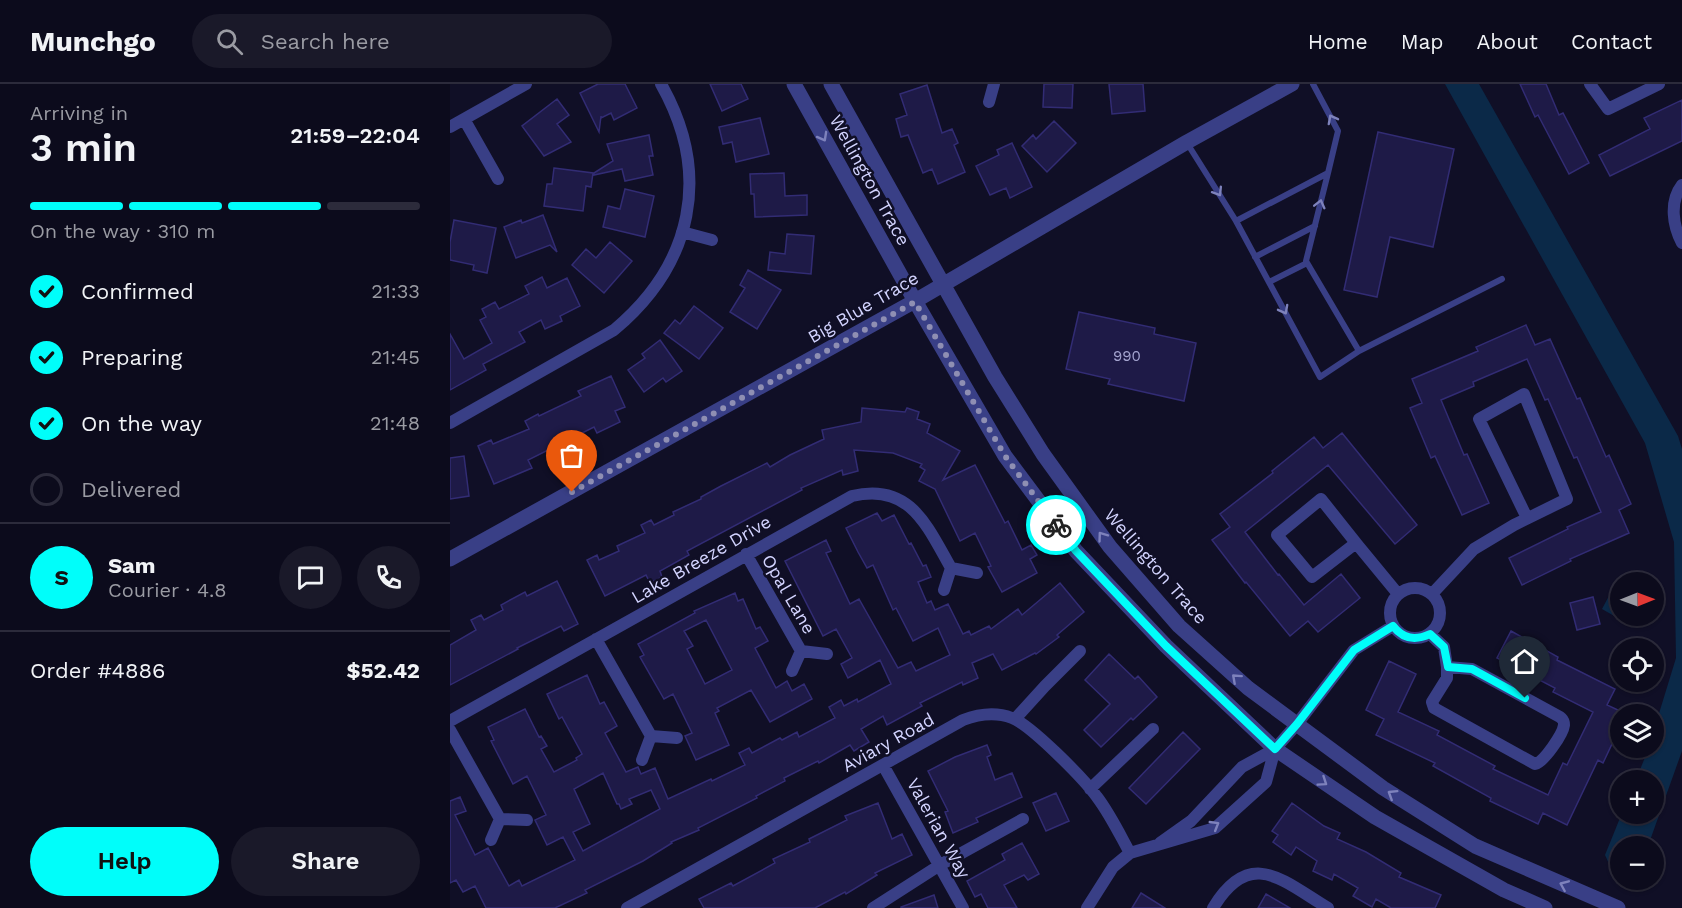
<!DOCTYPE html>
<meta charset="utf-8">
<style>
:root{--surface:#0c0b1c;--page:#1a1929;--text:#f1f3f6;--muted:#9a9ba3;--line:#2c2b3b;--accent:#00fefa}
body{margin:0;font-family:"Work Sans",sans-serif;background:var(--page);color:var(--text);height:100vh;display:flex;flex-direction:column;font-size:22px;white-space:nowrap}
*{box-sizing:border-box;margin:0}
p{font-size:20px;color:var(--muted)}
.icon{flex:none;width:33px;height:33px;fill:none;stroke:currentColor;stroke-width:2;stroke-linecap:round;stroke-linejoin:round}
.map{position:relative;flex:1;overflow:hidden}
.drawer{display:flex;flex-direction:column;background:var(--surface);width:450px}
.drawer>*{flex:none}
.needle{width:39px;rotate:89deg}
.controls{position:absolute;left:1160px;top:488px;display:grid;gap:12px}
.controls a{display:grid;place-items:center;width:54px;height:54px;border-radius:50%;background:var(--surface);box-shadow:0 2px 4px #0004,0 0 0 2px var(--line);font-size:30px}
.pin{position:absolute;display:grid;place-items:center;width:51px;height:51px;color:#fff;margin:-62px -26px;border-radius:50% 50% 50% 0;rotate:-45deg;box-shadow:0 0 6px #0007}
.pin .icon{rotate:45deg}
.courier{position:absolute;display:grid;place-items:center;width:60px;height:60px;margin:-30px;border:4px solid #00fefa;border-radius:50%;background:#fff;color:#222;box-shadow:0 2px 8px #0007}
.summary em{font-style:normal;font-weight:600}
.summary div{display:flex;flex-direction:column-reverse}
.summary{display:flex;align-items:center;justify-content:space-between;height:102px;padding:0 30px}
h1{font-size:39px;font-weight:600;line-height:45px}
.bar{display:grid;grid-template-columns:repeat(4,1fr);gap:9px 6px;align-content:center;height:72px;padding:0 30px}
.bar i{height:8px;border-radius:4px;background:var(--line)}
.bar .active{background:var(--accent)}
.bar p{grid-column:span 4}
.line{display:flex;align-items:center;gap:15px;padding:0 30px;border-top:2px solid var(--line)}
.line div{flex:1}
.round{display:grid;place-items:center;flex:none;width:63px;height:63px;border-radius:32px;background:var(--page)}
ol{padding:0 30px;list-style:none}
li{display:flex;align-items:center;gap:18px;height:66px}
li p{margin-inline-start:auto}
li .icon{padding:6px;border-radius:50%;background:var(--accent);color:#111;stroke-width:4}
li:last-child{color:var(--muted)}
li i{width:33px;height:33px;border:3px solid var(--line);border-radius:50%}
.action{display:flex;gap:12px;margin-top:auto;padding:12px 30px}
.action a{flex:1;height:69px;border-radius:36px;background:var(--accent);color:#111;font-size:24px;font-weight:600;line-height:69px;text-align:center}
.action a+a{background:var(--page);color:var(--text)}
header{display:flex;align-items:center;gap:36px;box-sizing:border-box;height:84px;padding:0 30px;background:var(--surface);border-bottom:2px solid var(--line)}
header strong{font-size:28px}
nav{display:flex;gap:33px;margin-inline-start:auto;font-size:21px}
.search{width:420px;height:54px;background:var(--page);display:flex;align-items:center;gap:15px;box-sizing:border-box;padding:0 21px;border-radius:33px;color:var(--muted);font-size:22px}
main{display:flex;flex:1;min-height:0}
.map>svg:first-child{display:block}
.water{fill:#0b2948}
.building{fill:#1e1a47;stroke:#322c74;stroke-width:1.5;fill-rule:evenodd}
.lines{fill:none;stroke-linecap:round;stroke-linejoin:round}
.service{stroke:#393f86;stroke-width:6}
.minor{stroke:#393f86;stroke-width:12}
.tertiary{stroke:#393f86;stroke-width:15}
.oneway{stroke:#7e82bc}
.done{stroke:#8f8fb3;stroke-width:6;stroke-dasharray:0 10.8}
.route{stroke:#00fefa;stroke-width:8}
.labels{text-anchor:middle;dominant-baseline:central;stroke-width:5;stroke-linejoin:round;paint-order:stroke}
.number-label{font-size:15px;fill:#a6a6d1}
.street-label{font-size:18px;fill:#d3d4ff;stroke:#100f26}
</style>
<header>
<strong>Munchgo</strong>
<div class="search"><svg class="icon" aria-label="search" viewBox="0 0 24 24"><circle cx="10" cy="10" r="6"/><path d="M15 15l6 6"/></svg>Search here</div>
<nav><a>Home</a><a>Map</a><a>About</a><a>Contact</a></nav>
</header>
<main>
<section class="drawer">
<div class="summary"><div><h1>3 min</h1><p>Arriving in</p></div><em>21:59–22:04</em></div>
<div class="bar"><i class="active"></i><i class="active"></i><i class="active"></i><i></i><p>On the way · 310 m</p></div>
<ol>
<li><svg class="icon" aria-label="check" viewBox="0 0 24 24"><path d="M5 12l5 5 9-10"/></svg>Confirmed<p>21:33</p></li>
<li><svg class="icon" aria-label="check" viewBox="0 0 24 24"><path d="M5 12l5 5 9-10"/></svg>Preparing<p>21:45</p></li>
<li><svg class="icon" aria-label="check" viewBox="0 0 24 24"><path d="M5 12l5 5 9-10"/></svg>On the way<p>21:48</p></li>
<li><i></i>Delivered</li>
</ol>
<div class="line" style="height:108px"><b class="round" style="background:var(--accent);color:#111">S</b><div><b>Sam</b><p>Courier · 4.8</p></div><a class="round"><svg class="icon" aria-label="chat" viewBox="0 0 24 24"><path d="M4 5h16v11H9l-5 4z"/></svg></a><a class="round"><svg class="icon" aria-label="phone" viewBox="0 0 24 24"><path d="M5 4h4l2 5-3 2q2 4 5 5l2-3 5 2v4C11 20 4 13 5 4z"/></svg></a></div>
<div class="line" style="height:78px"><div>Order #4886</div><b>$52.42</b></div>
<div class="action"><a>Help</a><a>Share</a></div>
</section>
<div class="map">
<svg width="1232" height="824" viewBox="0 0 1232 824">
<rect width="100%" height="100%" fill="#100f26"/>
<path class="water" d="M995,0H1029L1228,352L1232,365V667L1198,762H1170V789L1165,793L1155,771L1172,729H1203V696H1186L1199,663H1203V649L1226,574L1224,458L1195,359Z
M1160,510L1170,516V531H1186L1180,541L1152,525Z"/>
<path class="building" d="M148,0H175L187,24L164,36L161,29L151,34V32L149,48L130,9Z
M260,0H291L298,15L272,27Z
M594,0H623L622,24L593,23Z
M659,0H693L695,27L662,30Z
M1070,0H1096L1109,31L1113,29L1139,79L1119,90L1088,31L1085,33Z
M477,1L492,49L502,45L508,59L504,61L515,88L488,100L482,85L473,89L458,51L451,53L446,35L457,31L450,10Z
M107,15L119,31L107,40L121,58L94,72L72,42Z
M1232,16V57L1160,92L1149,71L1200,45L1194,34Z
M310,34L319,70L286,78L282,58L273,60L269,43Z
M604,37L626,59L597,88L572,62L583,51L586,55Z
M928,48L1004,65L983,163L940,153L927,213L894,206Z
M199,51L203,72H199L203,91L175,97L172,85L144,91V89L163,77L157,60Z
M562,59L582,103L560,114L556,104L540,111L526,82L549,71L547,66Z
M104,84L143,89L141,103L136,102L133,127L94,122L97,100H102Z
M334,89L335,112L357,111V131L305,133L304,110H301L300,90Z
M175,105L204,112L195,153L153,143L158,122L170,125Z
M93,131L107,168L100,161L66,174L54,143L71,136L72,139Z
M4,136L46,144L37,189L23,186L24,181L0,176V158Z
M337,150L364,152L361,190L318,186L320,168L335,170Z
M160,158L182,177L154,209L122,181L136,165L146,174Z
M298,186L331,206L307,245L280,228L295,204L290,201Z
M92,193L97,204L117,194L130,222L110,232L112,237L95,245L91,236L69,248L75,258L33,280L36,286L0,306V250L14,275L42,259L30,236L36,233L32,225L45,218L49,225L79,210L75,202Z
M244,222L273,244L249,275L214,249L225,236L230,240Z
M629,228L705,244L704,250L746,259L734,317L658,300L660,295L616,285Z
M1076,241L1085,261L1100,255L1127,315L1130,314L1156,373L1159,371L1181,420L1169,426L1179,449L1120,475L1121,477L1072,501L1059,474L1118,445L1117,443L1151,428L1127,373L1124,374L1098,315L1095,316L1077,275L1023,298L1024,302L991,316L1014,371L1017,370L1039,419L1012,431L985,372L981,374L960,324L972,319L962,295L1028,267L1026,263Z
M210,256L232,287L216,298L213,294L194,308L178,286L195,274L192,270Z
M161,292L175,323L165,327L170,338L147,349L144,343L78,376L82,384L44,400L28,362L41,356L43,360L79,345L75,337L88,330L89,332L131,312L128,307Z
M412,324L455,328L457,324L469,328L467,335L480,340L477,349L510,367L493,396L525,381L555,439L558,437L572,466L581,461L587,471L580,475L587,489L552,508L538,483L541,482L525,449L510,457L485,405L469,397L475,386L470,383L472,380L443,369L404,366L408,387L393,391L392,386L351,404L352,406L237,467L239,471L210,487L212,493L200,499L196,491L155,512L137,476L147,471L149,476L169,467L167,462L195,449L191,441L201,436L204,441L224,431L223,428L251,415V413L271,402L317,379L320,383L340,371L374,355L372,346L411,338Z
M892,349L967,441L945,460L878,381L795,448L828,491L829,490L854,521L891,490L910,514L868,548L858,537L840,552L796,498L795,499L762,456L780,443L770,430L823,389L822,387L864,353L873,364Z
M14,372L19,412L0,415V374Z
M427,429L432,437L444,431L459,460L461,459L473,482L476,481L481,493L468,498L477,519L481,517L485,526L498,520L513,550L519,547L521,551L539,542L541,545L568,525L572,531L610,499L634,528L607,551L609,553L586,570L585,569L552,586L543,570L522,579L528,594L513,601L512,598L470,619L472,622L437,641L433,632L411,645L419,658L404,667L400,661L369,679L368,677L334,694L335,697L306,712L307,714L248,744L249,746L221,758L222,759L193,777L135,806L137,809L105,824H36L25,802L13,808L6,796L0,799V717L10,713L16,727L5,731L25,771L38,764L59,802L69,796L72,802L125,776L113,753L97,761L85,736L96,731L77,692L63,700L41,657L44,656L38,643L75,625L89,653L91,652L97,662L91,665L104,688L127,676L126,674L132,670L112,633L109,635L97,610L137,591L150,620L154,618L167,642L155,649L176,688L188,683L191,690L205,684L218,715L261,695L262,697L295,681L289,669L299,664L302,669L330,654L332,656L347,648L349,653L385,634L379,623L391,616L394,622L407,615L408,618L441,600L430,576L398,594L391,580L402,574L386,545L373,552L335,477L376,456L381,467L376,469L400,520L409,515L448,584L461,578L466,587L500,571L488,544L463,557L446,524L443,526L423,481L417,484L408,468L396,444ZM153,689L167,720H169L171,725L182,720L179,715L201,706L210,725L133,767L123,748L140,740L124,705Z
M107,497L128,540L114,547L111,542L67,564L68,565L0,601V561L26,546L21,536L31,531L34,536L53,526L51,521L75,508L77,512Z
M285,509L288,517L293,515L306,545L310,543L318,557L305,564L326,604L337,597L342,607L354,600L362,615L320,638L301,606L267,624L269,627L265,629L279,661L246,676L235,652L242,649L223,610L214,615L190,573L194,571L188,560L245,529L244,527ZM256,536L282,586L255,600L237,565L243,562L234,547Z
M1143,513L1150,540L1127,546L1120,519Z
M1061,547L1108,573L1107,576L1165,605L1157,621L1170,627V643L1153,679L1148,676L1117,741L1093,729L1088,740L1040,717L1041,714L983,682L985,679L926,651L934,635L916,626L939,577L966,590L948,628L989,647L987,651L1045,682L1043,685L1098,711L1113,679L1117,681L1143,628L1103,608L1105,604L1047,574Z
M659,570L685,595L688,592L707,613L683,636L681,634L651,663L634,646L660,620L635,596Z
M733,648L750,665L696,720L679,704Z
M537,661L541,671L537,673L545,696L562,689L572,713L526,734L528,738L503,749L495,728L498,727L478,687L505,673Z
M606,709L619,737L596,747L583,719Z
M428,719L442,755L452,750L462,771L425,789L427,791L396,810L395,808L365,824H254L249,815L281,799L283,802L325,779L323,775L360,758L359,755L397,736L395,732Z
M842,719L874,742L890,749L887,755L916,768L951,789L949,793L991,811L985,824H941L926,815L922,823L903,812L908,804L884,790L882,796L863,787L867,777L846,763L841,771L823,758L828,751L822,747Z
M572,759L589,790L578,796L574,791L554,801L567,824H538L531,810L525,813L517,797L555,776L552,770Z
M691,809L715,824H682Z
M816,810L840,824H808Z
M484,811L488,824H451V823Z"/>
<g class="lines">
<path class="service" d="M737,59L786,137L878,89L888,47L863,0
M878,89L856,177L909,267
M786,137L870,293L909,267L1052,195
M805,173L865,142
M819,198L857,179"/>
<path class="minor" d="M1140,0L1158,25L1209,0
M539,18L544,0
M14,35L48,95
M0,43L76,0
M1232,101C1219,118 1223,142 1232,159
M232,148L262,156
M0,339L164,246C243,180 262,90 211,0
M906,459L871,415L827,451L862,493L906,459L948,510
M296,470L351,567
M940 529a25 25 0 1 1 50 0a25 25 0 1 1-50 0Z
M494,506L501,484L527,489
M982,510L1024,465L1064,441L1117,415L1074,310L1029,335L1077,434
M980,550L994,563L997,583V594L982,618L984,624L1085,680C1094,678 1113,650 1114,641C1114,636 1113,636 1110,633L1022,585L997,583
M146,555L201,652
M342,587L351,567L377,570
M565,635L595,602L630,567
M0,637L402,412C460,398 477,442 501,484
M0,646L50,735
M192,676L201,652L227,654
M433,681L513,824
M640,705L703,645
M41,756L50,735L77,736
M710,759L741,737L792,683L825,665L847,640L904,566L943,542
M177,824L513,636C529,630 546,628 562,634C581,641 634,695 647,713C660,730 670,751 680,769
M423,824L490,781L573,735
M637,824L663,783L680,769L765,744L816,698L825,665
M763,824C800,763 832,796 878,824"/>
<path class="tertiary" d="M344,0L465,217L555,372L626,467L716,562L825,665L925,733L1054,806L1095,824
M381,0L545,293L593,370L660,463L729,542L798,604L933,704L1025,762L1168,824
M0,475L465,217L737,58L842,0"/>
</g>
<defs><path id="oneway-chevron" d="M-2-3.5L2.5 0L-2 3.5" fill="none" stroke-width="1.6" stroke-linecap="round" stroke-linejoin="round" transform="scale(1.5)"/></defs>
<g class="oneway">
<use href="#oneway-chevron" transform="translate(882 35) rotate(-118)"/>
<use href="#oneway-chevron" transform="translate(373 53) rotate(61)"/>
<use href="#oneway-chevron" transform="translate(768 108) rotate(58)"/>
<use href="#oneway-chevron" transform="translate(870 120) rotate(-76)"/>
<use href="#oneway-chevron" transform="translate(834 226) rotate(62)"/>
<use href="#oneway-chevron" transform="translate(652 452) rotate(-126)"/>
<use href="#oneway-chevron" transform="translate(786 594) rotate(-138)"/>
<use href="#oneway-chevron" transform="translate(873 698) rotate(34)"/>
<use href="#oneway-chevron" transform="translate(942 710) rotate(-148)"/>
<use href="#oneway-chevron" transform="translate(765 741) rotate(-31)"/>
<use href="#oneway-chevron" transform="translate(1114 801) rotate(-157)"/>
</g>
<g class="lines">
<path class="done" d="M122,408L465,218L555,372L606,441"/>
<path class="route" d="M606,441L626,467L716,562L825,665L847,640L904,566L943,542C953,555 965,557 980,550L994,563L998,583L1022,585L1075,614"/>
</g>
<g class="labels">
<g class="number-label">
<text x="677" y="272">990</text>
</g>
<g class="street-label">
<text transform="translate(420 96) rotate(61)">Wellington Trace</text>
<text transform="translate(413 223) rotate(-30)">Big Blue Trace</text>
<text transform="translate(251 475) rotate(-30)">Lake Breeze Drive</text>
<text transform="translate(706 482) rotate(49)">Wellington Trace</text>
<text transform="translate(339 510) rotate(60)">Opal Lane</text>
<text transform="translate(438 658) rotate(-29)">Aviary Road</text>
<text transform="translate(489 744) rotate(61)">Valerian Way</text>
</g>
</g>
</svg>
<div class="controls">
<a><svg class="needle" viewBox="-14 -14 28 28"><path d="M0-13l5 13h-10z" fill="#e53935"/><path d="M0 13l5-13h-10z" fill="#9a9ba3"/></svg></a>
<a><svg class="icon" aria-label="locate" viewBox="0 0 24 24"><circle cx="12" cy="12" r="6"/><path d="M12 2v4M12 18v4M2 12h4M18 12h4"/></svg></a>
<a><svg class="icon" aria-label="layers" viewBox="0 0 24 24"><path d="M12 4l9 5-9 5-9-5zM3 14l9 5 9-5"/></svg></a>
<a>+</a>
<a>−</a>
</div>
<div class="pin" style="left:122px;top:408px;background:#ea580c"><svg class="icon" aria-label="bag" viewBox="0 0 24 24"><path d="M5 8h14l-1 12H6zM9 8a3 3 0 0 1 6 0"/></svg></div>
<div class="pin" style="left:1075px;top:614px;background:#1f2937"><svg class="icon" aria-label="home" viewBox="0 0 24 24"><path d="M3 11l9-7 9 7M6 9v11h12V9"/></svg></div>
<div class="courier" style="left:606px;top:441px"><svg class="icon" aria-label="bike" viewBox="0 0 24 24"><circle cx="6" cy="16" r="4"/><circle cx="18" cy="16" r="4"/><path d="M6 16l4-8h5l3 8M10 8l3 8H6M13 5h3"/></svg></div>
</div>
</main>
